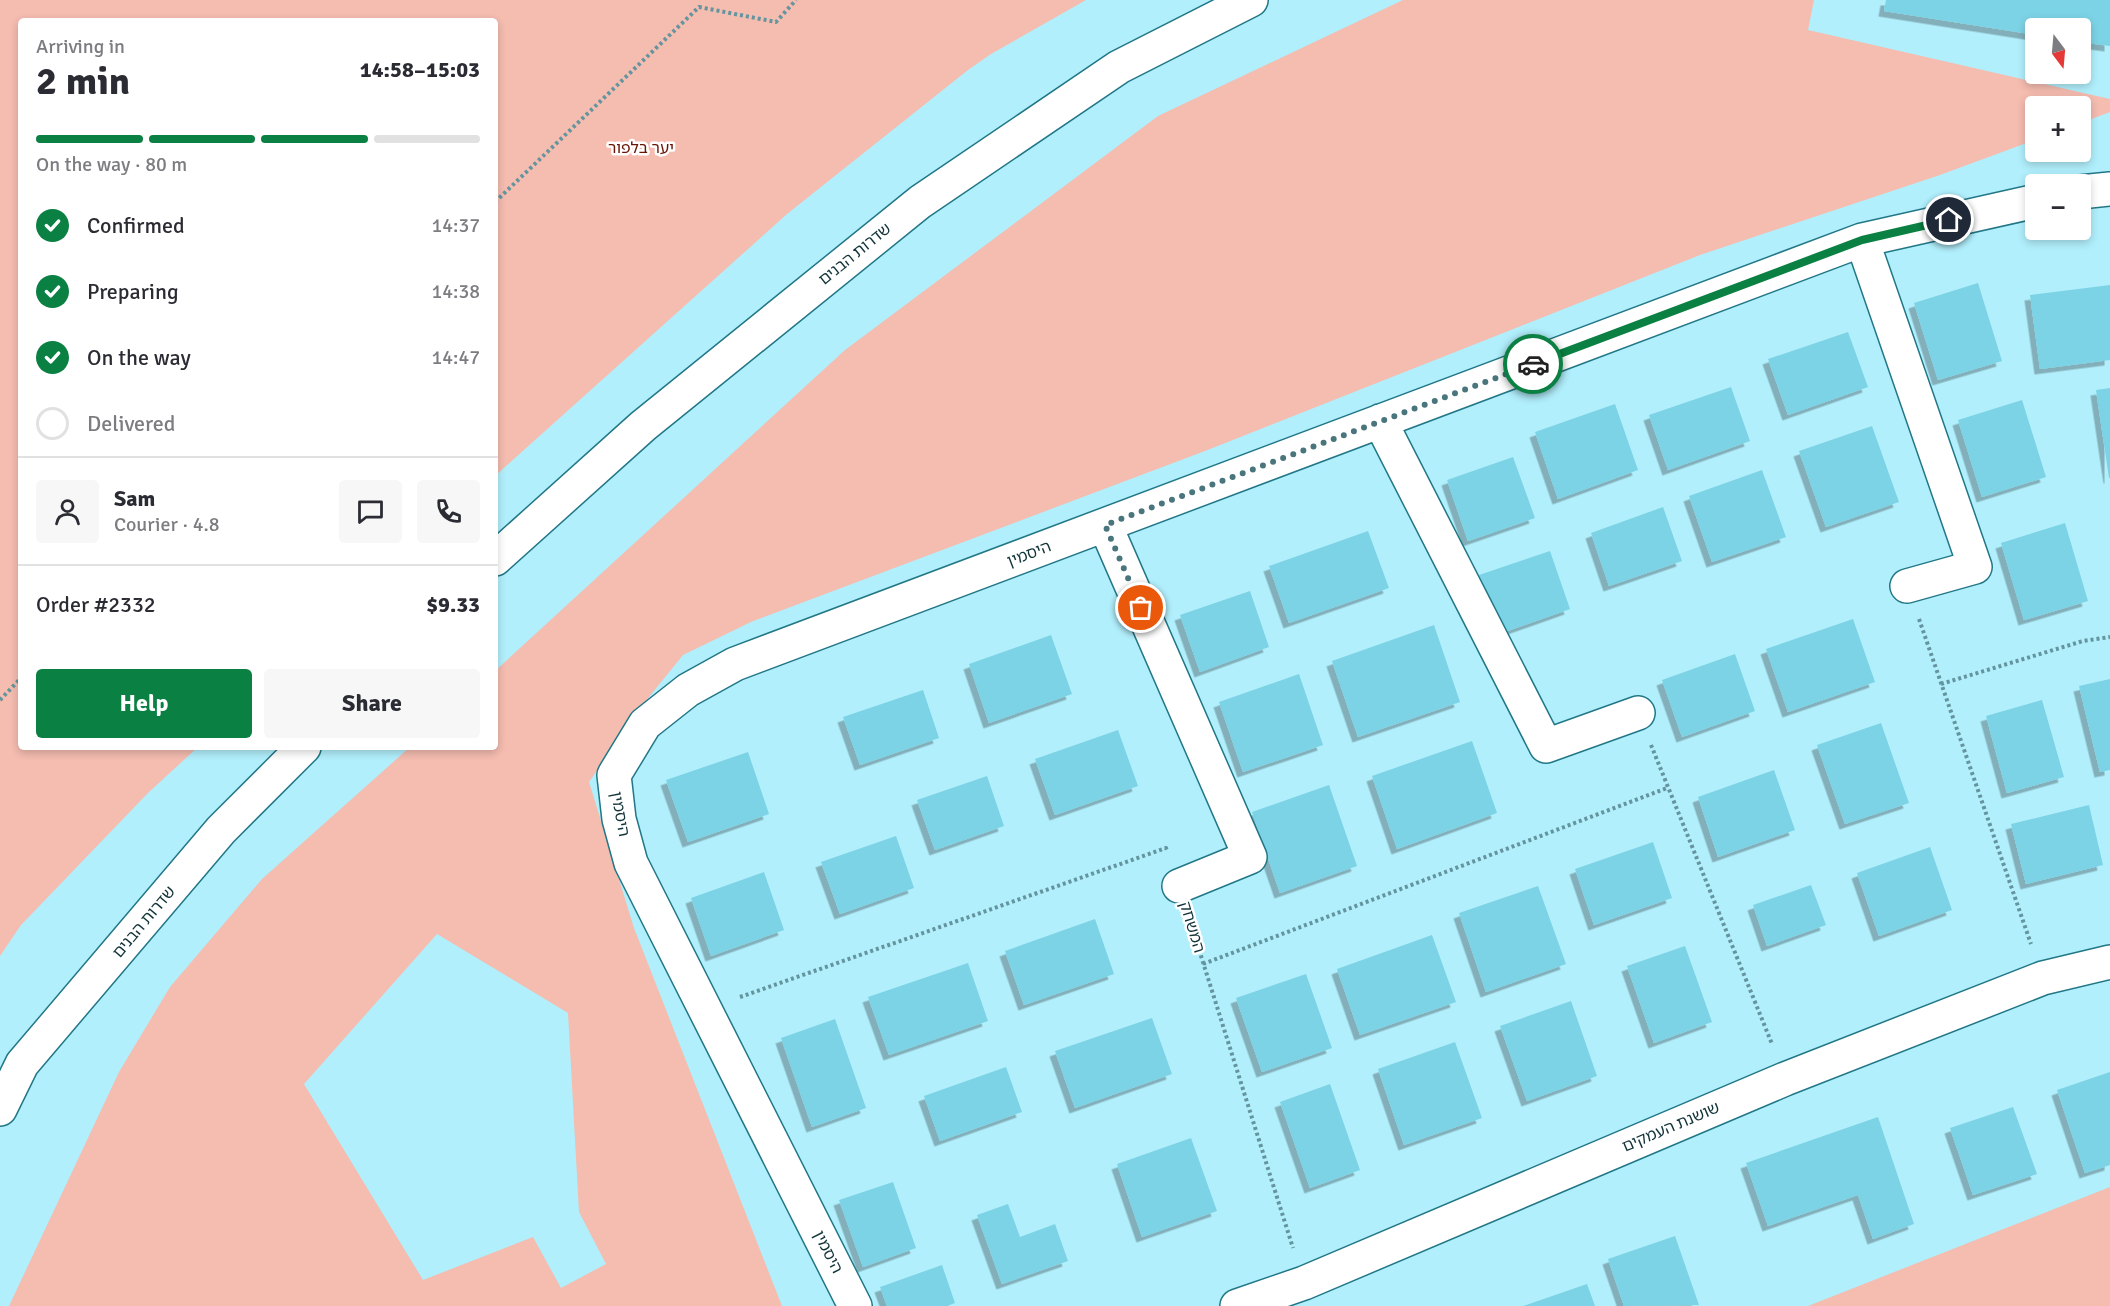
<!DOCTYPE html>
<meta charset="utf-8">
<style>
:root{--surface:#fff;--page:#f7f7f7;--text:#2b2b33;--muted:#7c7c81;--line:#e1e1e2;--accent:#0b8043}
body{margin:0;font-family:Signika,"Noto Sans Hebrew",sans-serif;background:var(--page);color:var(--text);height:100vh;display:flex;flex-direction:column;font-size:22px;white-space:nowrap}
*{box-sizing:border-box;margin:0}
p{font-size:20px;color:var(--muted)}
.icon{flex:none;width:33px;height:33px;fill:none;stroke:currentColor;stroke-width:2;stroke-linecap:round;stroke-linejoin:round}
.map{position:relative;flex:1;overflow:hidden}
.details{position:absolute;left:18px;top:18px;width:480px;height:732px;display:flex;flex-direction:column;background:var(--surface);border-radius:6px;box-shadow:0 3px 9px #0003}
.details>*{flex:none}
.needle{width:39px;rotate:164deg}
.controls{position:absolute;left:2025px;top:18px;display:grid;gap:12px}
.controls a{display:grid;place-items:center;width:66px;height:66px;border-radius:6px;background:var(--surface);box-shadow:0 3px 9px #0003;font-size:30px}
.pin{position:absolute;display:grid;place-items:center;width:51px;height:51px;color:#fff;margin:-26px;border:3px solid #fff;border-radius:50%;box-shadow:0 2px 6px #0007}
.courier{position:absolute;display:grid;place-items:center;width:60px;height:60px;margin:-30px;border:4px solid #0b8043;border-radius:50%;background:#fff;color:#222;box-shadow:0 2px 8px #0007}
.headline em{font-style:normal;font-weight:700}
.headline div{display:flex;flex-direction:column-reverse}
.headline{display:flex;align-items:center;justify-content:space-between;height:102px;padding:0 18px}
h1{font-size:39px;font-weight:700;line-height:45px}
.bar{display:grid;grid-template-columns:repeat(4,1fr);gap:9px 6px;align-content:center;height:72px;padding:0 18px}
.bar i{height:8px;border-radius:4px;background:var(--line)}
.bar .on{background:var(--accent)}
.bar p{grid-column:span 4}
.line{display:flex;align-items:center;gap:15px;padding:0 18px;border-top:2px solid var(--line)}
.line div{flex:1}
.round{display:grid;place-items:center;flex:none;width:63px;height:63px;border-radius:6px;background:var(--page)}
ol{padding:0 18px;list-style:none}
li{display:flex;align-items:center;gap:18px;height:66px}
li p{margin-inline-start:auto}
li .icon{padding:6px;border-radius:50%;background:var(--accent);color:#fff;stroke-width:4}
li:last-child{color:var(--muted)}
li i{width:33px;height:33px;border:3px solid var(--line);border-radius:50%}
.cta{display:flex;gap:12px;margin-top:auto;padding:12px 18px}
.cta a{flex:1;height:69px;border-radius:6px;background:var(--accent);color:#fff;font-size:24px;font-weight:700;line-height:69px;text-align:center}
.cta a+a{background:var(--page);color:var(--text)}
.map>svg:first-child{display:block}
.green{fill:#f5bcb0;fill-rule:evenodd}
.building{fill:#7cd3e5;filter:url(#shadow)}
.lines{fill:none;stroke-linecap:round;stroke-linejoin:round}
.minor-casing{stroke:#227787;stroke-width:36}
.secondary-casing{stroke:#227787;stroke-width:36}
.path{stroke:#64949e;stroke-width:4;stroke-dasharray:3 3;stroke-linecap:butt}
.minor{stroke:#fff;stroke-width:33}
.secondary{stroke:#fff;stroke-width:33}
.done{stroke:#49757d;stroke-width:6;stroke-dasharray:0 10.8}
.route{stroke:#0b8043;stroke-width:8}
.labels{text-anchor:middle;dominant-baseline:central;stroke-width:5;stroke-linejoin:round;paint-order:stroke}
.park-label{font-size:16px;fill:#681606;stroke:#fff}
.street-label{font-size:16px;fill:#113339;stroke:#fff}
</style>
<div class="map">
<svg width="2110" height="1306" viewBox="0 0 2110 1306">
<defs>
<filter id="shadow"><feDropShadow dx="-5.5" dy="5.5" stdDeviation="0" flood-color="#0004"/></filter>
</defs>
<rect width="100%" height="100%" fill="#b1effc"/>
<path class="green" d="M0,0H1086L991,54L968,70L787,214L495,476V21H21V747H198L148,793L21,925L0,956Z
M1403,0H1814L1808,30L2110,99V112L2081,123L2080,106H2036L2035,140L1940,175L1700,255L1205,451L751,622L683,655L649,697L589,782L634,928L782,1306H9L119,1072L170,987L262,879L410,747H495V671L845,350L1158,116ZM437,934L568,1013L579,1212L606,1264L561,1288L533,1237L423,1280L304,1084Z
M2110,1187V1306H1808Z"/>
<path class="building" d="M1886,0H2110V46L2080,42V28H2036V35L1884,11Z
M1978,283L2002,361L1938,380L1914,303Z
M2110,285V360L2040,369L2030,295Z
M1848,332L1868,387L1788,415L1768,359Z
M1731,387L1750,441L1668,470L1649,415Z
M2110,388V478H2109L2096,390Z
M2022,400L2046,477L1982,497L1958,420Z
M1615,404L1638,470L1558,499L1535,432Z
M1872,426L1899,502L1826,527L1799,451Z
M1513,457L1535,518L1468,541L1447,480Z
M1762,470L1786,537L1712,562L1689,496Z
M1663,507L1682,561L1609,586L1591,533Z
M2065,523L2088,601L2024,620L2001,543Z
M1368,531L1389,588L1289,623L1269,566Z
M1550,551L1570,609L1499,634L1479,575Z
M1250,591L1269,647L1200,672L1180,615Z
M1853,619L1875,682L1788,712L1766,649Z
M1434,625L1460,702L1358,737L1332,661Z
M1051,635L1072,694L989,723L969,664Z
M1735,654L1755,711L1682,737L1662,680Z
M1299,674L1323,745L1243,772L1219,702Z
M2110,679V770L2100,772L2079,686Z
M923,690L939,738L860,765L843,717Z
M2042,700L2064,777L2007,793L1986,716Z
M1881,723L1909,803L1845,824L1817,745Z
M1118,730L1138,786L1055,815L1035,759Z
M1472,741L1497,813L1397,849L1372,776Z
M748,752L769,814L688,842L666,780Z
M1774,770L1795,830L1718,857L1698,797Z
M987,776L1004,826L935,850L917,800Z
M1329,785L1357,866L1280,893L1252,812Z
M2089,805L2103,865L2026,884L2011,824Z
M896,836L914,888L840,914L821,862Z
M1653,842L1672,898L1594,925L1575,869Z
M1930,847L1952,910L1879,936L1857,873Z
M764,872L784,930L711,956L691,898Z
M1811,885L1826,925L1767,946L1753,905Z
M1538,886L1566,964L1486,992L1459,913Z
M1095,919L1114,974L1024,1005L1005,951Z
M1432,935L1456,1002L1360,1035L1337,969Z
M1685,946L1712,1022L1654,1043L1627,966Z
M968,963L988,1021L889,1055L868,997Z
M1306,974L1332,1048L1262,1072L1236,998Z
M1571,1001L1597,1076L1527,1101L1500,1026Z
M1152,1018L1172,1074L1075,1108L1055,1051Z
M835,1019L866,1108L812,1127L781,1038Z
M1455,1042L1482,1118L1404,1145L1378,1069Z
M1006,1067L1022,1112L940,1141L924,1096Z
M2110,1072V1165L2085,1173L2057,1090Z
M1330,1084L1360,1170L1310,1188L1280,1102Z
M2013,1107L2037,1174L1973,1195L1950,1128Z
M1878,1117L1914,1224L1873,1239L1858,1195L1768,1226L1746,1163Z
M1191,1138L1217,1211L1142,1237L1117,1164Z
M893,1182L916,1248L863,1267L839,1200Z
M1008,1204L1020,1237L1055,1224L1068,1261L1002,1284L977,1215Z
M1675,1236L1699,1305L1624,1306L1608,1259Z
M942,1265L955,1303L947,1306H887L880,1287Z
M1587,1284L1595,1306H1523Z"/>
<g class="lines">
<defs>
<path id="minor" d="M2080,192L2110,189
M1862,240L1975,567L1907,586
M1380,421L1546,746L1638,713
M1105,525L1250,857L1179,886
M855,1306L631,863L619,819L614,775L645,724L688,690L735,664L1862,240L2036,201
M1237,1306L1304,1283L1785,1079L2043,978L2110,962"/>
<path id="secondary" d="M495,559L643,426L920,202L1119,67L1251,0
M0,1109L22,1064L221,830L304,747"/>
</defs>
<use href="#minor" class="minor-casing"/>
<use href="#secondary" class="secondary-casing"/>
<path class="path" d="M495,202L699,7L776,22L796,0
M1919,619L2031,944
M1941,684L2083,641L2110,637
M0,700L21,678
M1651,745L1772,1044
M1190,921L1293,1248
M1203,964L1667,788
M740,997L1166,848L1167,851"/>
<use href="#minor" class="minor"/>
<use href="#secondary" class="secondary"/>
</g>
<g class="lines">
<path class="done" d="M1141,608L1105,525L1533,364"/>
<path class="route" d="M1533,364L1862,240L1949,220"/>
</g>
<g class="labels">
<g class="park-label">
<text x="641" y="148">יער בלפור</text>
</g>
<g class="street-label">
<text transform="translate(855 254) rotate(-39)">שדרות הבנים</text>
<text transform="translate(1029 554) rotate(-21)">היסמין</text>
<text transform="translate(620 814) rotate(79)">היסמין</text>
<text transform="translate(144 922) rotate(-50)">שדרות הבנים</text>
<text transform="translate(1192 927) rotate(73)">המשחק</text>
<text transform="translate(1671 1127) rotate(-23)">שושנת העמקים</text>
<text transform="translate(828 1252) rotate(63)">היסמין</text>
</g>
</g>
</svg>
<div class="controls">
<a><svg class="needle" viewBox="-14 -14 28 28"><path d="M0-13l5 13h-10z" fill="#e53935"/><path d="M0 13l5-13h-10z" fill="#7c7c81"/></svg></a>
<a>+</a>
<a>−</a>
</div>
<div class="pin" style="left:1141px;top:608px;background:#ea580c"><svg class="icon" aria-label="bag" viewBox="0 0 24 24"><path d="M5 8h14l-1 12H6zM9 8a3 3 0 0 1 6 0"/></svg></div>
<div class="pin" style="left:1949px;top:220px;background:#1f2937"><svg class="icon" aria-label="home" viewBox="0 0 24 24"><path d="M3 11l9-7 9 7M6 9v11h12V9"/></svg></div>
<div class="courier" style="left:1533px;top:364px"><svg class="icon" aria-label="car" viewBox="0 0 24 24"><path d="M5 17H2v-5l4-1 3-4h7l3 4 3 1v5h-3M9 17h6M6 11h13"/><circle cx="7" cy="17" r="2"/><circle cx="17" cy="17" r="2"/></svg></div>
<section class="details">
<div class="headline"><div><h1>2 min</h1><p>Arriving in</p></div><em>14:58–15:03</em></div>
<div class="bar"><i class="on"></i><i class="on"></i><i class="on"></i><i></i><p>On the way · 80 m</p></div>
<ol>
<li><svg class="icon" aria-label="check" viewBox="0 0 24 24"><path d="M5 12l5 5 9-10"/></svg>Confirmed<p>14:37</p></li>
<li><svg class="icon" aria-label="check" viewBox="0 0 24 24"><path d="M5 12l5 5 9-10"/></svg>Preparing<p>14:38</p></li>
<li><svg class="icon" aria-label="check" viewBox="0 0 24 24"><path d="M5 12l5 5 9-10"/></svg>On the way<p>14:47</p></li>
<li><i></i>Delivered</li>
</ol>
<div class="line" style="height:108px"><a class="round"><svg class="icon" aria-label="person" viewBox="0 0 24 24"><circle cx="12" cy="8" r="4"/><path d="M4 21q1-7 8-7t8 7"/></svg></a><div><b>Sam</b><p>Courier · 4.8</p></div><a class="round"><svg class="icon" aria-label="chat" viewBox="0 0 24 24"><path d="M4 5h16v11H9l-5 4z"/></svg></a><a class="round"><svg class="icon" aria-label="phone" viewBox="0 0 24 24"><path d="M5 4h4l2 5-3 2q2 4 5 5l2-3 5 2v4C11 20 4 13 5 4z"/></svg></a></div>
<div class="line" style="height:78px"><div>Order #2332</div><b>$9.33</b></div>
<div class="cta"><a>Help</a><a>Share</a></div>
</section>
</div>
